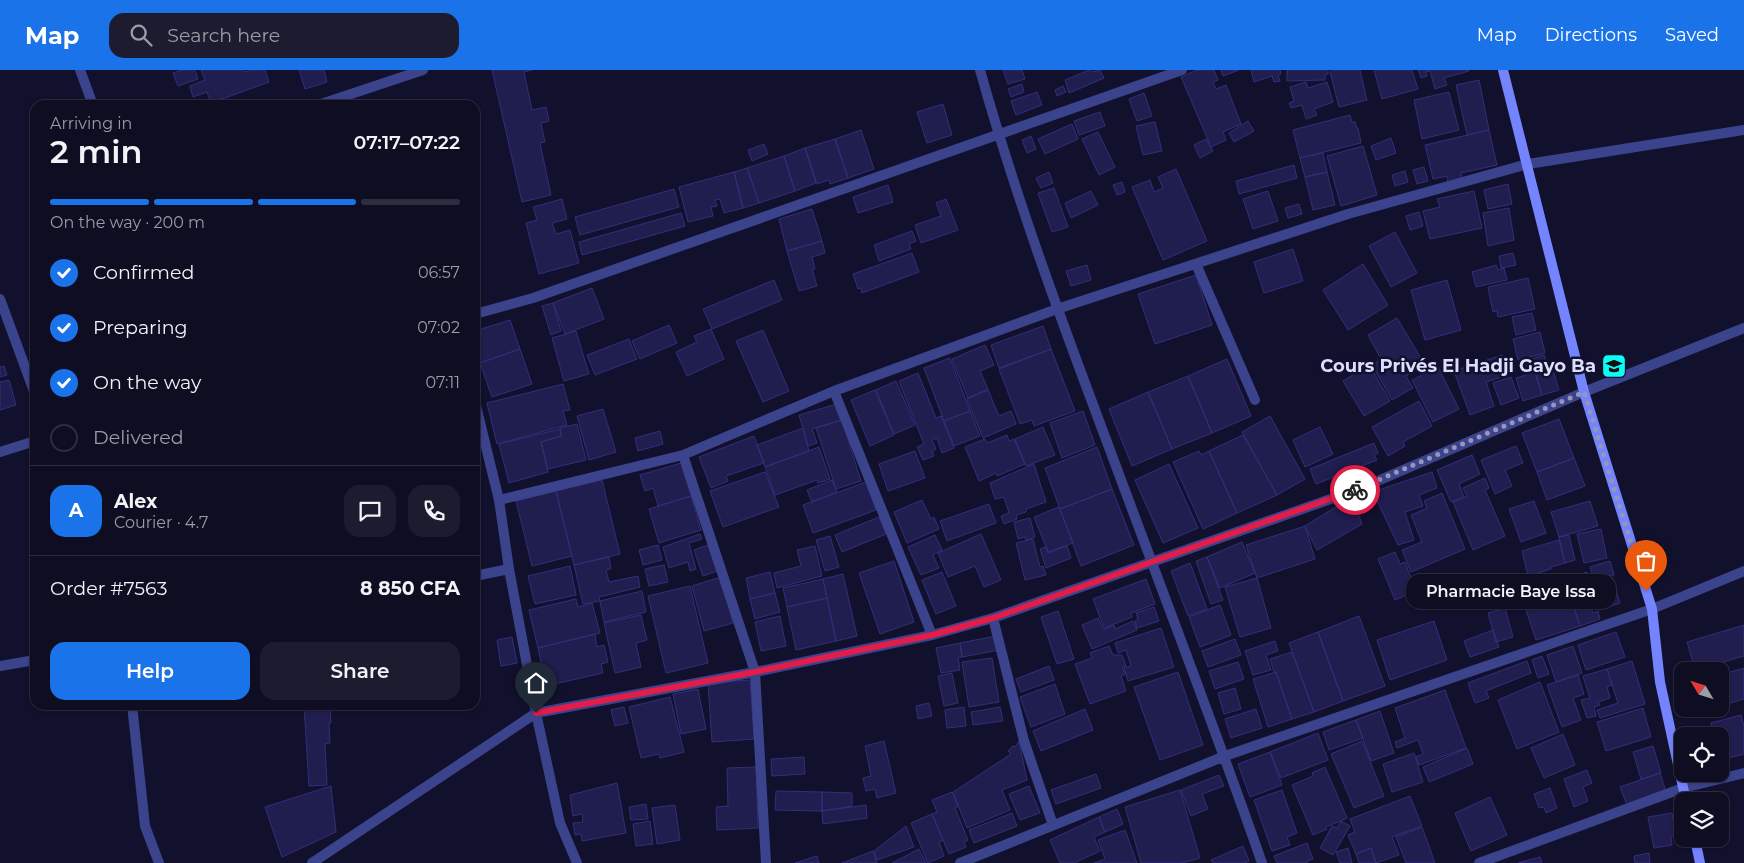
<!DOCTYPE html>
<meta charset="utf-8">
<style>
:root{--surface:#0e0d22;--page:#1c1b2f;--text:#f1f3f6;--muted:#9b9ca5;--line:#2e2d40;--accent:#1a73e8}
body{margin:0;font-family:Montserrat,sans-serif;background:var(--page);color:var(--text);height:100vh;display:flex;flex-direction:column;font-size:19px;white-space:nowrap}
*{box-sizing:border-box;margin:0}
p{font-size:16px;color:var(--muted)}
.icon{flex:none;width:28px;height:28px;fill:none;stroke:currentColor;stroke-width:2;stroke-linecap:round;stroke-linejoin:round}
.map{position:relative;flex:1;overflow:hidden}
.side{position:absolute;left:30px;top:30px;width:450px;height:610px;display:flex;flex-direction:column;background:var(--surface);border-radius:15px;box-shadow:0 1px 4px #0004,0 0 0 1px var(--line)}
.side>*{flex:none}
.needle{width:32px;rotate:308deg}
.buttons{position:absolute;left:1674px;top:592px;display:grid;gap:10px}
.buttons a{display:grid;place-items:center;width:55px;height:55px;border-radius:10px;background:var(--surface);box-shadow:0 1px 4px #0004,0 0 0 1px var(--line);font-size:25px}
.pin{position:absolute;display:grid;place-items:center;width:42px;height:42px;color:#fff;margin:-51px -21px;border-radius:50% 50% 50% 0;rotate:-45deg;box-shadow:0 0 5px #0007}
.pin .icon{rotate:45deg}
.courier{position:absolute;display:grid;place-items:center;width:50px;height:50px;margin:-25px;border:4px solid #e11d48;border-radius:50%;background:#fff;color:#222;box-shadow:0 1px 6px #0007}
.bubble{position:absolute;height:35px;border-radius:15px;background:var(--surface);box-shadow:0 1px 4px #0004,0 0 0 1px var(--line);font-size:16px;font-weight:600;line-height:35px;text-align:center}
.summary em{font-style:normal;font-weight:600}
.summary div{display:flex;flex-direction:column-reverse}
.summary{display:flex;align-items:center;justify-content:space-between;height:85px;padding:0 20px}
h1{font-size:32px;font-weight:600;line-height:38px}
.bar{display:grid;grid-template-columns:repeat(4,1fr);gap:8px 5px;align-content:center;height:60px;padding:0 20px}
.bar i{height:6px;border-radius:4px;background:var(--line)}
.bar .selected{background:var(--accent)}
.bar p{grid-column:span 4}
.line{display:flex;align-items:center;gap:12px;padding:0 20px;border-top:1px solid var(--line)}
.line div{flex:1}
.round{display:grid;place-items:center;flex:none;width:52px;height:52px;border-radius:15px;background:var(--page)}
ol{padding:0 20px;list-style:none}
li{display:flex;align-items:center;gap:15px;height:55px}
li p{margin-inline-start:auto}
li .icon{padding:5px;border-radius:50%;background:var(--accent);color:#fff;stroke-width:4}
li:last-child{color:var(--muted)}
li i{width:28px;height:28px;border:2px solid var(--line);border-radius:50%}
.cta{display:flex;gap:10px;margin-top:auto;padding:10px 20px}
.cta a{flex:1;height:58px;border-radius:15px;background:var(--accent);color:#fff;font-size:20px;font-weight:600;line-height:58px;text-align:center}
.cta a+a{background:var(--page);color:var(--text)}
header{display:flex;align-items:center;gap:30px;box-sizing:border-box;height:70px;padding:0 25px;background:var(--accent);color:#fff}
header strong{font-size:24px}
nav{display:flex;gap:28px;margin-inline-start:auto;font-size:18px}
.search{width:350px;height:45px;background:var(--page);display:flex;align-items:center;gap:12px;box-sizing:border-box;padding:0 18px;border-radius:15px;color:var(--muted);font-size:19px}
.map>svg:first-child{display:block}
.building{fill:#201d4f;stroke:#332e7b}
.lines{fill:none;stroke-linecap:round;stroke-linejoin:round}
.street{stroke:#3b438d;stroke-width:10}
.secondary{stroke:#7484ff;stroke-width:10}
.done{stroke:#9696b6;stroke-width:5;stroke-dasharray:0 9}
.route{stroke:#e11d48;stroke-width:6}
.labels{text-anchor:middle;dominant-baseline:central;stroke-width:5;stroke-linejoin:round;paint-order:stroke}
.poi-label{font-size:18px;font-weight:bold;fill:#dddeff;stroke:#12112d;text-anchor:end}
</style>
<header>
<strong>Map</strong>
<div class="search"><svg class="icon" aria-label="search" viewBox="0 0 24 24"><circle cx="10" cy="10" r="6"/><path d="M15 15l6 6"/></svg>Search here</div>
<nav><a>Map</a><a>Directions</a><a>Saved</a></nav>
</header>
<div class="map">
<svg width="1744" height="793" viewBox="0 0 1744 793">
<rect width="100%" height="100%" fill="#12112d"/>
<path class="building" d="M182,0H195L198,9L178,16L173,3Z
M201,0H244L245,2L251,0H265L269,12L211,33L207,22L193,27L190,16L205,10Z
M299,0H324L327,12L305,19Z
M492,0H532L524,2L532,40L546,37L549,51L541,53L545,72L540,73L551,125L522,132Z
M1003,0H1022L1025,9L1008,14Z
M1089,0L1092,2L1100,0L1104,8L1069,23L1065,10Z
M1197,0H1214L1218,10L1213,12L1216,19L1226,15L1241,54L1223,62L1226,70L1211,77L1181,7Z
M1221,0H1239L1223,6Z
M1251,0H1280L1281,4L1278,5L1280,11L1274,12L1272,6L1254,12Z
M1287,0H1328V4L1325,5V10L1287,11Z
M1334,0H1360L1367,30L1339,37L1330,2Z
M1374,0H1412L1418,19L1382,29Z
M1418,0H1468L1469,1L1444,8L1447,15L1435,19L1430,1L1426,2L1427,6L1421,8Z
M1479,10L1489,60L1467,65L1456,15Z
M1306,12L1308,18L1327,12L1333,32L1314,39L1317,45L1306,49L1302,35L1291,38L1289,33L1294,31L1290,17Z
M1022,14L1024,22L1011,27L1008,19Z
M1063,16L1066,22L1057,26L1055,20Z
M1037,22L1042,35L1016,45L1011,31Z
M1449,22L1459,60L1422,69L1414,30Z
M1144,23L1152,46L1137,51L1129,29Z
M943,34L952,65L927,73L917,42Z
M1100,42L1105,56L1079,65L1074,51Z
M1350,45L1352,52H1355L1357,58H1358L1361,73L1300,88L1293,60Z
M1248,51L1254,61L1234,72L1229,63Z
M1155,52L1162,81L1143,85L1136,56Z
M1072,54L1078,69L1045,84L1038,69Z
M861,60L874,99L848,108L835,69Z
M1489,60L1497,95L1461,103L1462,109L1448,112L1447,106L1433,109L1425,75Z
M1098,62L1115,97L1099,105L1082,69Z
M1031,66L1036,79L1027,83L1022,70Z
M1391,68L1396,83L1376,90L1371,76Z
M835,69L848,108L830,114L829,110L817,114L805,78Z
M1206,69L1213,81L1200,88L1194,75Z
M764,74L768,84L752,91L748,80Z
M1363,76L1377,125L1341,136L1327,86Z
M805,78L816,113L795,121L784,86Z
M1323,83L1327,102L1305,107L1300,88Z
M784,86L795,121L759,133L747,98Z
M1294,95L1297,108L1239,124L1236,111Z
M1424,97L1428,111L1417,114L1413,100Z
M747,98L759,133L743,138L734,102Z
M1176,99L1207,171L1163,190L1132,117L1150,110L1154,122L1163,118L1158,107Z
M1405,101L1408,112L1395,116L1392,105Z
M734,102L743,138L724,143L720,129L715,130L717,136L711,137L713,146L688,152L679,117Z
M1049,102L1053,113L1041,118L1036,108Z
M1327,102L1335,135L1313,140L1305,107Z
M1122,112L1125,122L1117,125L1113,115Z
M1508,114L1512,134L1488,139L1484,120Z
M888,115L893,132L858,143L853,127Z
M1054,118L1068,157L1052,162L1038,123Z
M674,119L679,137L580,165L575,147Z
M1091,121L1098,135L1071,148L1065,133Z
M1268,121L1278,151L1253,159L1243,129Z
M1474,121L1482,158L1430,169L1423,141L1440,137L1437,129Z
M562,129L567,149L552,153L556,164L570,160L579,193L539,204L526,153L537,150L533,137Z
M946,129L958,160L921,173L915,155L941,146L936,133Z
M1299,134L1302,144L1288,148L1285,138Z
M1509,138L1514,170L1488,176L1483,143Z
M812,139L822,171L787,181L779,149Z
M1419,142L1423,156L1410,160L1406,146Z
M681,143L685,156L582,185L579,172Z
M912,161L916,171L909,174L911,179L879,191L874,175Z
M1395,162L1417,203L1391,217L1369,176Z
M822,171L825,183L812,187L815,199H812L817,216L799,221L787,181Z
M1293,179L1303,211L1264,223L1254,192Z
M912,183L919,202L862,223L861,218L858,219L853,204Z
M1513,183L1516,195L1501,198L1499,186Z
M1363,194L1388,235L1348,260L1323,220Z
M1087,195L1091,210L1071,216L1066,201Z
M1496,195L1498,200L1504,198L1507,210L1476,217L1472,202Z
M1196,205L1212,255L1155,274L1138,224Z
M1528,208L1535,239L1498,247L1497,241L1493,242L1488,217Z
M774,210L782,230L712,259L703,239Z
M1447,210L1461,260L1425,270L1411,220Z
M592,218L604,249L565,264L553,233Z
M553,233L561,261L551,265L542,236Z
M1532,243L1536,260L1516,265L1512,247Z
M1397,248L1425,295L1406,306L1413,318L1392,330L1372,295L1381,289L1368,265Z
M510,250L520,279L480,293L475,277V261Z
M669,255L677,273L640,289L632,271Z
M1043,256L1051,279L999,298L991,275Z
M711,259L724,289L687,306L676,282L697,272L694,266Z
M763,260L789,321L763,332L736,271Z
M576,261L589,304L564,311L552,268Z
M1540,262L1545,283L1518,290L1513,269Z
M629,269L637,289L595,305L587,285Z
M985,275L994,295L980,301L988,319L968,328L952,289Z
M520,279L532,314L492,327L480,293Z
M1051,279L1075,341L1034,356L1032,350L1020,354L999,299Z
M1502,285L1508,305L1486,312L1494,336L1470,345L1454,301Z
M1544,285L1548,296L1525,303L1522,292Z
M950,288L970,341L944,351L924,298Z
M1227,289L1251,346L1212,363L1188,306Z
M1369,295L1390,331L1364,346L1343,311Z
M4,296L7,305L0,307V297Z
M1438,297L1459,339L1433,352L1412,310Z
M1552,297L1559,320L1542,325L1535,302Z
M1535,302L1542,325L1523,331L1516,308Z
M918,303L936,348L941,346L954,378L942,383L937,368L932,370L936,379L932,381L934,386L923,390L917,377L924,374L899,311Z
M1188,306L1212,363L1172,379L1148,322Z
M1511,307L1519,328L1501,335L1493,313Z
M9,310L16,335L0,340V312Z
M896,311L915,355L894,364L876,320Z
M563,314L570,340L563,341L567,355L497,374L487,333Z
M875,320L894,365L870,376L851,330Z
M988,320L999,346L1011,341L1016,354L983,368L967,329Z
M1148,322L1172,379L1132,396L1109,339Z
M1419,331L1432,356L1403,372L1405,376L1388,386L1372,357Z
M837,334L842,350L812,359L817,373L808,376L799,345Z
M603,339L616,382L589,390L577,346Z
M970,341L980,366L954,376L944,351Z
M1083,341L1095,375L1062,388L1050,353Z
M1270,346L1305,409L1277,425L1242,362Z
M1559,349L1574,388L1537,402L1522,363Z
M842,350L861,411L836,419L816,358Z
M577,354L586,390L548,399L541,372L561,366L560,358Z
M1043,357L1055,385L1026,396L1015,369Z
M1320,357L1333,384L1305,397L1293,370Z
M803,358L809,381L765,397L757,375Z
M560,359L561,366L541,372L548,402L509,413L499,374Z
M660,361L663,374L638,381L635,368Z
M1007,365L1009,371L1014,369L1025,394L997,406L996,403L979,411L965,377L985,369L987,373Z
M1243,365L1277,425L1237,443L1209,381Z
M754,366L764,393L726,406L728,411L711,418L699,387Z
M1374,373L1378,383L1374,385L1377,390L1316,414L1310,399Z
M1516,376L1523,393L1505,400L1512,416L1495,424L1481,390Z
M819,377L830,409L818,413L817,410L775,425L765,397Z
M1097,377L1112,419L1060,439L1045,398Z
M915,381L925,408L888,421L879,394Z
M1199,381L1201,385L1209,381L1237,443L1203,459L1173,392Z
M1472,385L1480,404L1459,414L1464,427L1451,432L1437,400Z
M1574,388L1585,416L1547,430L1537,402Z
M681,393L691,426L658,436L653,418L645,421L640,405Z
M1034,394L1046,432L1026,439V442L1016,445L1017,449L1004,454L1001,446L1009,443L1004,427L995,429L990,413Z
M1169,394L1198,458L1163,473L1135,410Z
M765,402L779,437L723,457L710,421Z
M1432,402L1437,418L1419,425L1423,436L1405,442L1414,470L1398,475L1373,422Z
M1485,408L1489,418L1485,420L1505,466L1473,480L1453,432L1467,426L1463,418Z
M602,410L620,484L574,495L556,421Z
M832,410L837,422L812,432L807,420Z
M866,412L876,440L813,463L803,435Z
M1112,419L1134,475L1081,496L1060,439Z
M556,421L572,486L532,496L516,431Z
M1442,423L1465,479L1411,502L1402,480L1422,472L1411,445L1427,438L1424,431Z
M691,426L701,460L659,473L649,439Z
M1352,427L1362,454L1317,480L1305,456Z
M922,430L931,449L934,447L939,459L907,473L894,442Z
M1534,431L1546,463L1521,472L1509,439Z
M1590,431L1598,456L1559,467L1551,442Z
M989,434L996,453L947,471L940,451Z
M1059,437L1073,473L1048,482L1034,447Z
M879,447L886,464L842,482L835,465Z
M1030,448L1035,467L1026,470L1025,467L1018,469L1014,452Z
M1305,456L1315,489L1257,508L1246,475Z
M1601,459L1607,488L1584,493L1577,464Z
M700,464L702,469L689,473L696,499L690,501L688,492L669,498L663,477Z
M981,464L1001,510L984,517L975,496L948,507L938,483Z
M935,465L942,480L933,485L939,498L921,505L908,477Z
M1569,465L1575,490L1565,493L1559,467Z
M830,466L839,497L825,501L816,470Z
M1033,469L1040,497L1043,496L1046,505L1025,510L1016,473Z
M1559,470L1565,493L1551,497V499L1528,506L1522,481Z
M1242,472L1255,503L1220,518L1207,487Z
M658,475L662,490L643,495L639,480Z
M708,475L717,501L703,506L694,480Z
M815,476L822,506L777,518L774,503L801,496L797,480Z
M1067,476L1071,488L1046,498L1040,479L1045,477L1048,483Z
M1395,482L1400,494L1405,492L1416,521L1395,530L1378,489Z
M609,487L611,499L606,500L609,512L638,506L640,517L599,527L600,531L583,534L574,495Z
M1207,487L1223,530L1211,534L1196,491Z
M894,491L914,552L880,564L859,503Z
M1610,491L1614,505L1594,510L1590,497Z
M1190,493L1207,539L1188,546L1171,501Z
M664,495L668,512L649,516L645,499Z
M570,496L576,525L535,534L528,506Z
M770,502L775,523L750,529L746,508Z
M942,502L956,536L936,544L922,510Z
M1587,502L1591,515L1585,517L1593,543L1598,541L1600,549L1580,556L1566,513L1572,511L1571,507Z
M843,504L857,566L836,571L823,509Z
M721,507L733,553L704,561L692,516Z
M1612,507L1620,533L1599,540L1592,514Z
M1257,508L1271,558L1240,567L1225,517Z
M823,509L827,528L787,537L783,518Z
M1146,509L1155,534L1131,543L1132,547L1104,558L1093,529Z
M1566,513L1580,556L1536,570L1522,528Z
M690,516L708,593L666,603L648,526Z
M642,521L646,542L604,552L600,531Z
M775,523L780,542L755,549L750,529Z
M827,528L836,571L796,580L787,537Z
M576,529L578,537L592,533L600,563L538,578L529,540Z
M1220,535L1231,565L1200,577L1189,547Z
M1154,537L1159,551L1137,558L1135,551L1138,549L1136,543Z
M1505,538L1513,567L1496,572L1488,543Z
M1058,541L1074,589L1057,594L1041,547Z
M641,545L647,570L636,573L641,597L615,603L604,553Z
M780,546L786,576L761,581L755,552Z
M1359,546L1385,616L1343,631L1318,562Z
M1098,548L1103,560L1114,555L1115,559L1133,551L1137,560L1092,579L1082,555Z
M1434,551L1447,590L1390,610L1377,570Z
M1744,555V586L1695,600L1687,572Z
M1161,558L1174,597L1128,611L1124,598L1131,596L1126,580L1118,583L1115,573Z
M1493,560L1499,577L1470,587L1464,571Z
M1318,562L1343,631L1314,642L1289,573Z
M1616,562L1625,587L1586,600L1578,575Z
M595,564L597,577L604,575L608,592L601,594L603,603L546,616L538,578Z
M996,566L999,580L962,587L960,573Z
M512,567L517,593L501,596L497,570Z
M1235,569L1241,585L1208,597L1202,581Z
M1275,571L1278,581L1266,585L1271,600L1253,605L1245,581Z
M960,573L962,587L958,588L960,600L941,603L936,578Z
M1109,576L1113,585H1122L1126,596L1122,597L1125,604L1121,606L1126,621L1090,634L1075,594L1092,588L1090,583Z
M1573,576L1582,603L1556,612L1547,585Z
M1292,582L1314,642L1292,649L1276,602H1274L1270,589Z
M1542,586L1549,604L1538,608L1532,590Z
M992,588L999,632L969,637L962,592Z
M1527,591L1531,603L1486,621L1489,628L1475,633L1468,613Z
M1632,591L1645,634L1600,648L1597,640L1618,633L1607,599Z
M1238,592L1244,609L1215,619L1209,601Z
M1049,596L1054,610L1021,622L1016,609Z
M1744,598V629L1720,636V605Z
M1607,599L1612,615L1607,617L1610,628L1598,632L1600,635L1594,637L1596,646L1587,648L1581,630L1590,628L1583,606Z
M1178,602L1203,675L1160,690L1134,617Z
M1276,602L1292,649L1268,657L1253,609Z
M952,603L958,633L944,636L938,606Z
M1578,605L1584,624L1573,628L1581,650L1562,657L1547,615Z
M750,610L754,669L712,672L708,613Z
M1540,612L1559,662L1517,679L1498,630Z
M1055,614L1065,644L1031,657L1020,627Z
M1235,618L1241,639L1224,644L1218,623Z
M698,619L706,659L681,664L673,624Z
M1445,620L1466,678L1419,695L1416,687L1423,684L1418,670L1397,678L1395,672L1405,668L1395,638Z
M670,627L684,682L660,688L659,684L641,688L629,637Z
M929,633L932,646L918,649L916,636Z
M304,635H330L331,653H329L330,673L325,674L327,715L309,716Z
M624,637L628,653L615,656L611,640Z
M964,637L966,656L947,658L945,640Z
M1000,637L1003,651L973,655L971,642Z
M1643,638L1651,667L1606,681L1597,652Z
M1085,639L1093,660L1041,681L1033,661Z
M1256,639L1262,658L1231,668L1225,649Z
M1380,641L1394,683L1371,691L1356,650Z
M1741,645L1744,656V684L1721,690L1720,666H1714L1711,653Z
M1356,650L1363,668L1329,680L1323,662Z
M1318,663L1328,690L1281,708L1270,682Z
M1563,664L1575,695L1544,708L1531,678Z
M884,671L896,723L877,728L875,719L866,721L863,708L871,706L865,676Z
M1019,671L1027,710L1002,720L1010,740L967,758L953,722L1011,684L1008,681L1013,676L1015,677Z
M1362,671L1384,726L1354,738L1331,684Z
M1653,676L1661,703L1641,709L1633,682Z
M1467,678L1473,694L1429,712L1423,697Z
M1270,682L1282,715L1250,727L1238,694Z
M1414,683L1423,712L1392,722L1383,694Z
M804,687L805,704L772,706L771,689Z
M756,697L758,758L717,760L716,737L728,736L727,698Z
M1325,697L1347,748L1326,757L1327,759L1313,765L1292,715L1313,706L1312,703Z
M1587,700L1592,713L1583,717L1588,731L1574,737L1564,709Z
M1660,703L1666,722L1627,735L1620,717Z
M1096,704L1101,718L1056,734L1051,720Z
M1219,705L1224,716L1202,724L1208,739L1191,746L1181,720Z
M617,713L626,763L582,771L581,764L575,765L573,753L583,752L582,744L573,746L570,725Z
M331,716L336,762L282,787L265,737Z
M1029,716L1040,743L1020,750L1009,724Z
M1550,718L1557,738L1546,743L1544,737L1539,738L1534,724Z
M1180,720L1200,788L1182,793H1141L1125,737Z
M1282,720L1297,763L1287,767L1290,775L1272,781L1254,730Z
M776,721L822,722V741L775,740Z
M822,722L852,723V736L822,741Z
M952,722L958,736L955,738L968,770L964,772L966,777L949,784L932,744L937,742L932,730Z
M1410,726L1422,756L1392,767L1399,785L1376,793L1371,778L1356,784L1348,765L1355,762L1350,749Z
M1490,727L1507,765L1471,781L1455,743Z
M646,734L648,749L631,750L629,737Z
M675,735L680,770L657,774L652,738Z
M866,735L867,748L823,754L822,741Z
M1117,739L1123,754L1105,762L1099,747Z
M1012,743L1017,756L974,773L969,760Z
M1672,743L1676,766L1671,767L1672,775L1654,778L1648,747Z
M932,744L943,770L939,772L944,786L928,793L911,753Z
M1099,747L1105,762L1094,767L1100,781L1074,793H1060L1050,770Z
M650,751L653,774L636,776L633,754Z
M1341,751L1350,756L1333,785L1320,778L1332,756L1337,758Z
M906,756L914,777L877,790L874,781Z
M1422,757L1435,793H1406L1396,767Z
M1125,760L1137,793H1094L1105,789L1098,770Z
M1307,773L1313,789L1307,791V793H1277L1274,786Z
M1243,776L1249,791L1245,793H1213L1211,790Z
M1348,778L1352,793H1340L1336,782Z
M1371,778L1376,793H1359L1356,784Z
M919,779L926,793H892Z
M873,781L877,793H842Z
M1649,783L1650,793H1635L1634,786Z
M817,786L819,793H795Z
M1540,787L1542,793H1518L1521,792Z"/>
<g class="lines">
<path class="street" d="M80,0L93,35
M980,0C1016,129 1063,255 1110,380C1161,518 1214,655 1262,793
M318,35L423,0
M1196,194L1255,330
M0,229L35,324
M475,244L533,228L1182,0
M834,321L932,565
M475,332L499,430L509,499L536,643L560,753L577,793
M0,382L35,371
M683,385L755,602L766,793
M499,430L683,385L834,321L1057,239L1348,144L1528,94L1744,60
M475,506L509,499
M993,548L1024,671L1053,755
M0,596L35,590
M132,635L145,756L159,793
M312,793L536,643L755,602L932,565L993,548L1359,419L1584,322L1744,258
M960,793L1225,686L1652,539L1744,501
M1479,793L1683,718L1744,703"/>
<path class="secondary" d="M1503,0L1584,322L1652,539L1660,612L1686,731
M1695,769L1700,793"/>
</g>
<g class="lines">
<path class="done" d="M1355,420L1584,322L1646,521"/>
<path class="route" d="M536,643L755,602L932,565L993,548L1355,420"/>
</g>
<defs>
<symbol id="school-square" viewBox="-11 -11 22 22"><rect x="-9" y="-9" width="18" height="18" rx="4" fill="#09fff6" stroke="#12112d"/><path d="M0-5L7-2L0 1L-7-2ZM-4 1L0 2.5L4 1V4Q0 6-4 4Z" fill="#111"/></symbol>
</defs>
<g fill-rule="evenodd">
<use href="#school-square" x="1600" y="282" width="28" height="28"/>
</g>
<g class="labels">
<g class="poi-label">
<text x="1596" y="296">Cours Privés El Hadji Gayo Ba</text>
</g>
</g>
</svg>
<div class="buttons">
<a><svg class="needle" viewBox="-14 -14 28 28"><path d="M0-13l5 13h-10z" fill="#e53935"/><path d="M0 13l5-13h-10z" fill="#9b9ca5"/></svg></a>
<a><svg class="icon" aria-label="locate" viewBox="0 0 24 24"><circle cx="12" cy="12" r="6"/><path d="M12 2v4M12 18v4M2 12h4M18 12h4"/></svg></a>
<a><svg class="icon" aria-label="layers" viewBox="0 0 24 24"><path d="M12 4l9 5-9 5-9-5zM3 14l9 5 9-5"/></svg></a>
</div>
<div class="pin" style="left:1646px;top:521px;background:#ea580c"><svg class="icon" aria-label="bag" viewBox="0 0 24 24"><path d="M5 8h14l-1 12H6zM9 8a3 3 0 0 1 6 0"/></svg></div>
<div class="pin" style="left:536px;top:643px;background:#1f2937"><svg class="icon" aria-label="home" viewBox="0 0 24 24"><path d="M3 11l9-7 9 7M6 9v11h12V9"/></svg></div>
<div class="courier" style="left:1355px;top:420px"><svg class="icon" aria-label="bike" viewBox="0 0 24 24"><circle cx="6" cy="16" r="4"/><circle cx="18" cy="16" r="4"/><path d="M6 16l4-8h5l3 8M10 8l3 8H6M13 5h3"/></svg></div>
<div class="bubble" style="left:1406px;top:504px;width:210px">Pharmacie Baye Issa</div>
<section class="side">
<div class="summary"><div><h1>2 min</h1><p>Arriving in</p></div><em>07:17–07:22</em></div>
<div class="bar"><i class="selected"></i><i class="selected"></i><i class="selected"></i><i></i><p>On the way · 200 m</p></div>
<ol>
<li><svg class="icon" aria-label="check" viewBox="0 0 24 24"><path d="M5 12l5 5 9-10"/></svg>Confirmed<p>06:57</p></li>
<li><svg class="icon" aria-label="check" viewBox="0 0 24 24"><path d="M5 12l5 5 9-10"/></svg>Preparing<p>07:02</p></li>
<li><svg class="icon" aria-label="check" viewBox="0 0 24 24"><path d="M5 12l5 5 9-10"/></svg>On the way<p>07:11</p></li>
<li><i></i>Delivered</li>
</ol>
<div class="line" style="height:90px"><b class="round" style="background:var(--accent);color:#fff">A</b><div><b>Alex</b><p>Courier · 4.7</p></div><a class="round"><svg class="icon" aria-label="chat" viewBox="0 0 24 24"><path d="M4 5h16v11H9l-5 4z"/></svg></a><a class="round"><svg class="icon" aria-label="phone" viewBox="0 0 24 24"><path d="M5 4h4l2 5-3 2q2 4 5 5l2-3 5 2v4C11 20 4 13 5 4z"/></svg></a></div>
<div class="line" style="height:65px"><div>Order #7563</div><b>8 850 CFA</b></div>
<div class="cta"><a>Help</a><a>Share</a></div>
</section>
</div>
